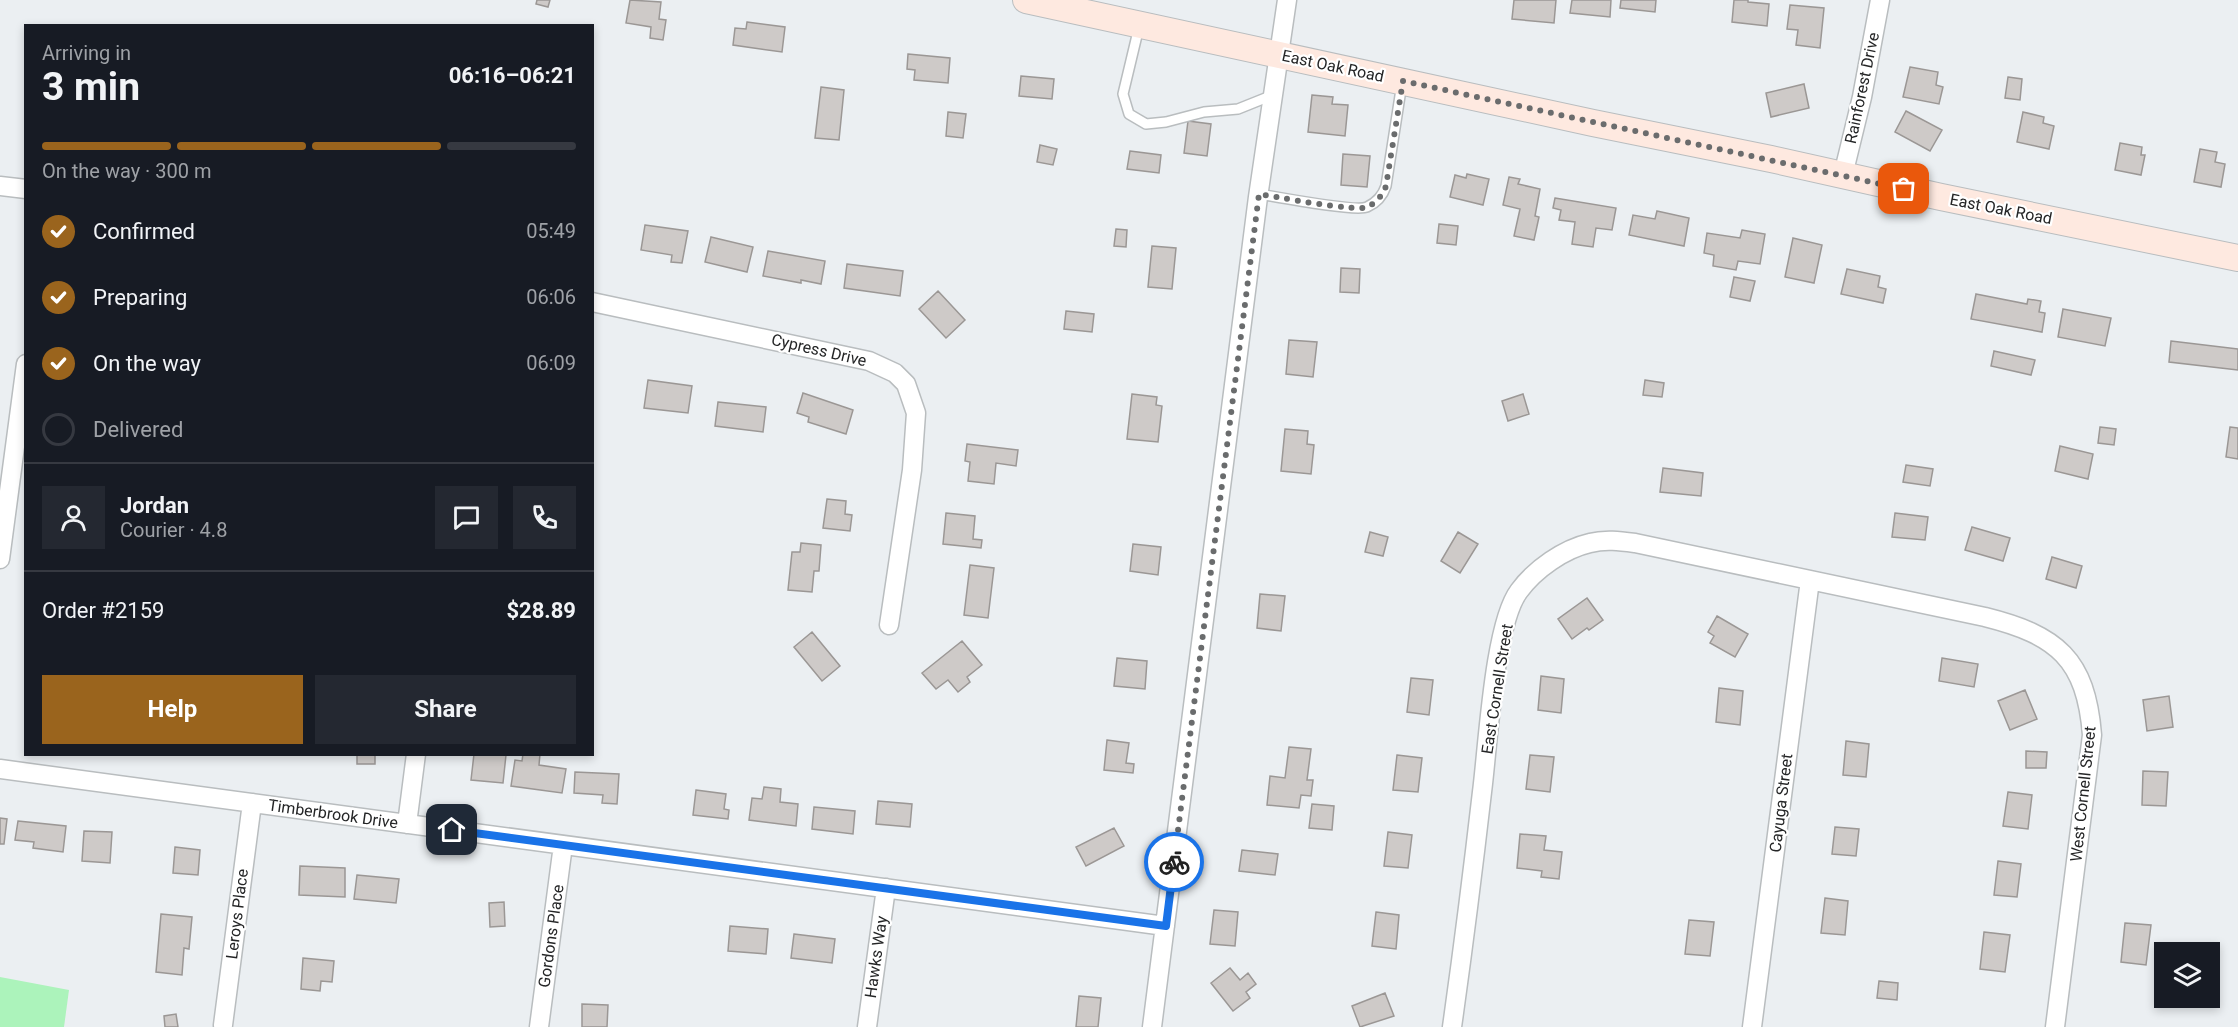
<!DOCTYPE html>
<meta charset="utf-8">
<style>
:root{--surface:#171b24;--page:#242831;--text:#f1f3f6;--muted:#9ea1a6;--line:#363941;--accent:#9a641d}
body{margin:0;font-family:Roboto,sans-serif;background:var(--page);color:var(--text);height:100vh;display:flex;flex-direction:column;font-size:22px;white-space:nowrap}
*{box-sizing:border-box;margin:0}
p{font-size:20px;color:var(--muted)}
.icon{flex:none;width:33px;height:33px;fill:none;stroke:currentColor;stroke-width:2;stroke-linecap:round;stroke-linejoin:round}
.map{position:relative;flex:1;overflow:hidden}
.details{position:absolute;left:24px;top:24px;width:570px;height:732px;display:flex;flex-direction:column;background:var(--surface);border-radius:0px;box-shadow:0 3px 9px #0003}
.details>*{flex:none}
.controls{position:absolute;left:2154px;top:942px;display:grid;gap:12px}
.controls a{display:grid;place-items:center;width:66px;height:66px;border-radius:0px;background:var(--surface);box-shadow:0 3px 9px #0003;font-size:30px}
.pin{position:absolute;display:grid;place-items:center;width:51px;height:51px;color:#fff;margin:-26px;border-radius:12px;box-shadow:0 3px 9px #0006}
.courier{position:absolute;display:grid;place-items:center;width:60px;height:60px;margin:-30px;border:4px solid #1a73e8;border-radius:50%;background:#fff;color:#222;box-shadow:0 2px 8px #0007}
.headline em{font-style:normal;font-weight:700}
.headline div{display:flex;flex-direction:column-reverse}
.headline{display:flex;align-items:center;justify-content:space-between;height:102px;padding:0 18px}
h1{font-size:39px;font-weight:700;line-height:45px}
.bar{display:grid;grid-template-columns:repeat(4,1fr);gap:9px 6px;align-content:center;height:72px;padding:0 18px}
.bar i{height:8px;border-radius:4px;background:var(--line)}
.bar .active{background:var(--accent)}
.bar p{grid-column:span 4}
.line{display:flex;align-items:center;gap:15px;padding:0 18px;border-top:2px solid var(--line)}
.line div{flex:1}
.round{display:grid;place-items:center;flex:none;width:63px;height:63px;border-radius:0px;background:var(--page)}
ol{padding:0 18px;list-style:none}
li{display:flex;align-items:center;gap:18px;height:66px}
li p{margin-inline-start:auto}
li .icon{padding:6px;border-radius:50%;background:var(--accent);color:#fff;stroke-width:4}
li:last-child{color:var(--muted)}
li i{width:33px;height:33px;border:3px solid var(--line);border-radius:50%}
.button{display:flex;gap:12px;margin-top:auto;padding:12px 18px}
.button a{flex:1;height:69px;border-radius:0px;background:var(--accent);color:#fff;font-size:24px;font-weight:700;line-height:69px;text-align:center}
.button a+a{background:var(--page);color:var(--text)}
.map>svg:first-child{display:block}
.green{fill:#acf3bb}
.building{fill:#cecac8;stroke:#9b9795;stroke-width:1.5}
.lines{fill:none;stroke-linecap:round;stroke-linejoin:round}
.lane-casing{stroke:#b9bdbf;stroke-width:12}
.street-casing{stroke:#b9bdbf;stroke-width:21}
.secondary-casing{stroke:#b9bdbf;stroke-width:28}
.lane{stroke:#fff;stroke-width:9}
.street{stroke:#fff;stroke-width:18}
.secondary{stroke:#fee9e0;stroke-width:26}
.done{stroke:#6a6c6d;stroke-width:6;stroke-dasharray:0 10.8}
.route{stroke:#1a73e8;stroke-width:8}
.labels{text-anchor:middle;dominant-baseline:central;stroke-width:4.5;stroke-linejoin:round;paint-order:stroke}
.street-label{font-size:16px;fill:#242526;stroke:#fff}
</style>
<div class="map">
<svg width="2238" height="1027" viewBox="0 0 2238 1027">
<rect width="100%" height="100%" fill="#ebeff2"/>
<path class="green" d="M0,977L69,990L64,1027H0Z"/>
<path class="building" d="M537,0H550L548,7L536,4Z
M630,0L661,2L659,19L666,20L663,40L650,38L651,27L626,23Z
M1514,0H1556L1554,23L1512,19Z
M1572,0H1611L1610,17L1570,13Z
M1621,0H1656L1655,12L1620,8Z
M1734,0H1748V2L1769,4L1767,26L1732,22Z
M1790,5L1824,8L1820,48L1796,45L1798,30L1787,29Z
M747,22L785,27L782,52L733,45L735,28L746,29Z
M908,54L950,58L948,83L914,80L915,70L907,69Z
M1910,67L1938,72L1936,85L1943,87L1939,104L1903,97Z
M1021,76L1054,79L1052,99L1019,96Z
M2008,77L2022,79L2020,100L2005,98Z
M1804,84L1809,108L1771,117L1766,93Z
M821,87L844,90L839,140L815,138Z
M1312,95L1333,97L1332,104L1348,105L1345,136L1308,132Z
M1906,111L1942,130L1930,151L1895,132Z
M948,112L966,114L963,138L946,136Z
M2023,112L2044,117L2043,123L2054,126L2049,149L2017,142Z
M1188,121L1211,124L1207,156L1184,153Z
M2120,143L2142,147L2141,155H2145L2141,175L2115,170Z
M1040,145L1057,149L1053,165L1037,162Z
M2200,149L2217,152L2215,162L2225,164L2221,187L2194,182Z
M1130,151L1161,155L1159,173L1127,169Z
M1343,154L1370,156L1367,187L1341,185Z
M1467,174L1489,179L1483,205L1450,197L1455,175L1466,178Z
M1509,177L1520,179L1518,184L1540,189L1535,216L1539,217L1534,240L1514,236L1520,209L1503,205Z
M1555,198L1616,208L1612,230L1596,228L1593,247L1572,244L1575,222L1559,220L1561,210L1553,208Z
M1657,211L1689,218L1684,246L1629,235L1633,215L1655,219Z
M1439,224L1458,226L1456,245L1437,243Z
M645,225L688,231L682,263L671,262L672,255L641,250Z
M1116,229L1127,230L1126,247L1114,246Z
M1742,230L1765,234L1760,264L1738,261L1736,270L1713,266L1714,255L1704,253L1707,233L1740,238Z
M711,237L753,247L747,272L705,262Z
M1793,238L1822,245L1814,283L1785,277Z
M1152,246L1176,248L1172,289L1148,287Z
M768,251L825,261L821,284L801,280V283L763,276Z
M847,264L903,271L900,296L844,288Z
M1341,268L1360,269L1359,293L1340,292Z
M1847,269L1880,276L1878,287L1886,289L1883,303L1841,294Z
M1734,277L1755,281L1750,301L1730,297Z
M938,291L965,320L946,338L919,309Z
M1976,294L2027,304L2028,299L2041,301L2039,312L2045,313L2042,332L1971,319Z
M2063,309L2111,318L2105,346L2058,337Z
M1066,311L1094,314L1092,332L1064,329Z
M1289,340L1317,342L1313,377L1286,374Z
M2171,341L2238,349V370L2169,362Z
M1994,351L2035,360L2031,375L1991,366Z
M648,380L692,386L688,413L644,408Z
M1645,380L1664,383L1662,397L1643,395Z
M803,393L853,410L846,434L808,422L809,417L797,413Z
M1132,394L1157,397L1156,405L1162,406L1158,442L1127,439Z
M1523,394L1529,414L1508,421L1502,401Z
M718,402L766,407L763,432L715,426Z
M2100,427L2116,429L2114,445L2098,443Z
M2230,427L2238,428V459L2226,457Z
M1285,429L1308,431L1307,444L1314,445L1311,474L1281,471Z
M967,444L1018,450L1016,466L996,463L994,484L968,481L970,462L965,461Z
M2060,446L2093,454L2088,479L2055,471Z
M1906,465L1933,469L1930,486L1903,482Z
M1663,468L1703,473L1701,496L1660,492Z
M827,499L846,501L845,514L852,515L850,531L823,528Z
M946,513L975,516L973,539L982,540L981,548L943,544Z
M1895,513L1928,517L1925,540L1892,537Z
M1972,527L2010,538L2003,561L1965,550Z
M1370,532L1388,537L1383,556L1365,552Z
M1458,532L1478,544L1460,573L1441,561Z
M801,543L821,545L819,571H814L812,592L788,590L792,552H800Z
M1133,544L1161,547L1158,575L1130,571Z
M2052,557L2082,566L2076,588L2046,579Z
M970,565L994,568L988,618L964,615Z
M1260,594L1285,596L1281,631L1257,628Z
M1587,598L1603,620L1589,630L1587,628L1572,639L1558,619Z
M1717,616L1748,634L1735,657L1710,643L1714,636L1708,632Z
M812,632L840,666L822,681L794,647Z
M962,641L982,665L967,677L970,682L958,692L948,680L936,689L922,673Z
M1117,658L1147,661L1145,689L1114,686Z
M1942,658L1978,664L1974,687L1939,681Z
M1541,676L1564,679L1561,713L1538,710Z
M1411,678L1433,680L1429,715L1407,712Z
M1719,688L1743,691L1740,725L1716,722Z
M2025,690L2037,719L2010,730L1998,701Z
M2169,696L2173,727L2147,731L2143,700Z
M1107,740L1129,743L1126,763L1134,764L1133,773L1104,770Z
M1846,741L1869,744L1866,777L1843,775Z
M1289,747L1311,749L1307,780H1313L1311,796L1301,795L1299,808L1267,805L1270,776L1285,778Z
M2026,751L2047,752L2046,768H2026Z
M357,754H375V764H357Z
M474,754L506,755L503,783L471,780Z
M523,754H540L539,765L566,769L562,793L511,786L515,760L522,761Z
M1397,755L1422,758L1418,792L1393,790Z
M1530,755L1554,757L1550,792L1526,789Z
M2143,771L2168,772L2166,806L2142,805Z
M575,772L619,774L617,804L602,803L603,795L574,793Z
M764,787L781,789L780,802L798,804L796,826L749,820L752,798L762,799Z
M696,790L726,794L724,809L729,810L728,819L693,815Z
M2008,792L2032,795L2028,829L2003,826Z
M878,801L912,804L910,827L876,824Z
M1312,804L1334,806L1332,830L1309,828Z
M814,807L855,811L853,834L812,829Z
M0,818L7,819L4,844H0Z
M18,821L66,826L63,852L33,848L34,842L15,840Z
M1835,827L1859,829L1856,856L1832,854Z
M1114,828L1124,846L1086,866L1076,847Z
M84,831L112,832L110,863L82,861Z
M1388,832L1412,835L1408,868L1384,866Z
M1520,834L1546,836L1544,850L1562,852L1559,879L1541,877L1542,871L1517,868Z
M175,847L200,850L198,875L173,873Z
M1242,850L1278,854L1275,875L1239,871Z
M1998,861L2021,864L2017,897L1994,895Z
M300,866L345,868V897L299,895Z
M357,875L399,879L396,903L354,899Z
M1825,898L1848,901L1845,935L1821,933Z
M504,902L505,926L490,927L489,903Z
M1214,910L1238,912L1235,946L1210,944Z
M1376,912L1399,915L1396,949L1372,946Z
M161,914L192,917L189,949L184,948L182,975L156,972Z
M1689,920L1714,922L1710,956L1685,954Z
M2125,923L2151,925L2146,965L2121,962Z
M730,926L768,929L766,954L728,951Z
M1984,932L2010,935L2005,972L1980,969Z
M794,934L835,939L832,963L791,958Z
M303,958L334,961L332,982L321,981L320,991L301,989Z
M1230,968L1240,980L1248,973L1256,984L1246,992L1250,998L1233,1011L1211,983Z
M1879,981L1898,983L1897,1000L1877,998Z
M2161,989H2164V998H2176V1006H2161Z
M1385,993L1394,1016L1360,1027L1352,1006Z
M1079,996L1101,998L1098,1027H1076Z
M582,1004L608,1005L607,1027H582Z
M176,1014L178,1027H165L164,1016Z"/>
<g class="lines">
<defs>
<path id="lane" d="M1139,27L1123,94L1129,114L1146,124L1166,122L1204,112L1238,109L1273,95
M1259,194C1277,197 1356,212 1367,207C1376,203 1383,195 1386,186L1402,83"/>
<path id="street" d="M1843,175L1862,97L1880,0
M0,186L26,189
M592,302L869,361L895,373L906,384L916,413L912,470L889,625
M0,559L26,364
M0,769L1165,926
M407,824L416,754
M223,1025L252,803
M539,1027L563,845
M867,1027L886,888
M1152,1027L1258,197L1287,0
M1452,1027C1463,949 1473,870 1482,792C1488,746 1494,624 1519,591C1535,569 1564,549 1590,543C1605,539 1620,541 1635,543L1985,617C2057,635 2086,659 2092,735L2055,1027
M1752,1027L1810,580"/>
<path id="secondary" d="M1026,0L1593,123L1771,159L1941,197L2238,258"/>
</defs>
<use href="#lane" class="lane-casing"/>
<use href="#street" class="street-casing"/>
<use href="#secondary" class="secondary-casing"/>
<use href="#lane" class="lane"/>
<use href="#street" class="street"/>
<use href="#secondary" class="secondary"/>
</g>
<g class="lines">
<path class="done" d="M1174,862L1259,194C1277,197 1356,212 1367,207C1376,203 1383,195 1386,186L1403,81L1904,189"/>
<path class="route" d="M452,830L1166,926L1174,862"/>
</g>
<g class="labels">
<g class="street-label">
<text transform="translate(1333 66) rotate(12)">East Oak Road</text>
<text transform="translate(1862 88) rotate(-78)">Rainforest Drive</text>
<text transform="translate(2001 209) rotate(11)">East Oak Road</text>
<text transform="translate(819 350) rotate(13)">Cypress Drive</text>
<text transform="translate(1497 689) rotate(-81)">East Cornell Street</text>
<text transform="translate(2083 794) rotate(-84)">West Cornell Street</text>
<text transform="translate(1781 803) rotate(-83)">Cayuga Street</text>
<text transform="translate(333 814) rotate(8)">Timberbrook Drive</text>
<text transform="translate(237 914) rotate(-83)">Leroys Place</text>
<text transform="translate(551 936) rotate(-82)">Gordons Place</text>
<text transform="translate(876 957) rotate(-82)">Hawks Way</text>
</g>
</g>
</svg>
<div class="controls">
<a><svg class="icon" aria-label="layers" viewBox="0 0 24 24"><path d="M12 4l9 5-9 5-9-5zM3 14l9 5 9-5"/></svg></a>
</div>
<div class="pin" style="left:1904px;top:189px;background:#ea580c"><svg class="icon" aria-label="bag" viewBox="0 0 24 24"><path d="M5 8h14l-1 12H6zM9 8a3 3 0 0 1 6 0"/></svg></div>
<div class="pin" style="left:452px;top:830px;background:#1f2937"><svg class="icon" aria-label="home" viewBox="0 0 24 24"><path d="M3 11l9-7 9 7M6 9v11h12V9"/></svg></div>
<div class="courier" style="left:1174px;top:862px"><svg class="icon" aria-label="bike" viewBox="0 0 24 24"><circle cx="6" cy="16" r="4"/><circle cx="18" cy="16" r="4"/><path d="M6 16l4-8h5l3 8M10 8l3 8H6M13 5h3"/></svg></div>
<section class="details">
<div class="headline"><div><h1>3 min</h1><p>Arriving in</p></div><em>06:16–06:21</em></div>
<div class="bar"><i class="active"></i><i class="active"></i><i class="active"></i><i></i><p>On the way · 300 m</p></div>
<ol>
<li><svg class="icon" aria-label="check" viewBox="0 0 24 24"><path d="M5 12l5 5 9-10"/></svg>Confirmed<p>05:49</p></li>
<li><svg class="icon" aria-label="check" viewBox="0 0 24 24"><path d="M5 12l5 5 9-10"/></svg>Preparing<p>06:06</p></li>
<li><svg class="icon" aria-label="check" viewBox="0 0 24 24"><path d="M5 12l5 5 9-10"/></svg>On the way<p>06:09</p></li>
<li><i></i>Delivered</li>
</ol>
<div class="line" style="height:108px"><a class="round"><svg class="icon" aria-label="person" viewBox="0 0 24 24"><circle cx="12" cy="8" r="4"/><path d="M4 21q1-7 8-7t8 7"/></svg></a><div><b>Jordan</b><p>Courier · 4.8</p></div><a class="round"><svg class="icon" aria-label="chat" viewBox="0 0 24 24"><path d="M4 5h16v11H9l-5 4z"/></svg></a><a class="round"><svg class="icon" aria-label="phone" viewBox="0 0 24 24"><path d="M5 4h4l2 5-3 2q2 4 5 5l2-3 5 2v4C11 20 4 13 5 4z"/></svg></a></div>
<div class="line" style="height:78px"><div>Order #2159</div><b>$28.89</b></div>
<div class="button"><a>Help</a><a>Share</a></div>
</section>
</div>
